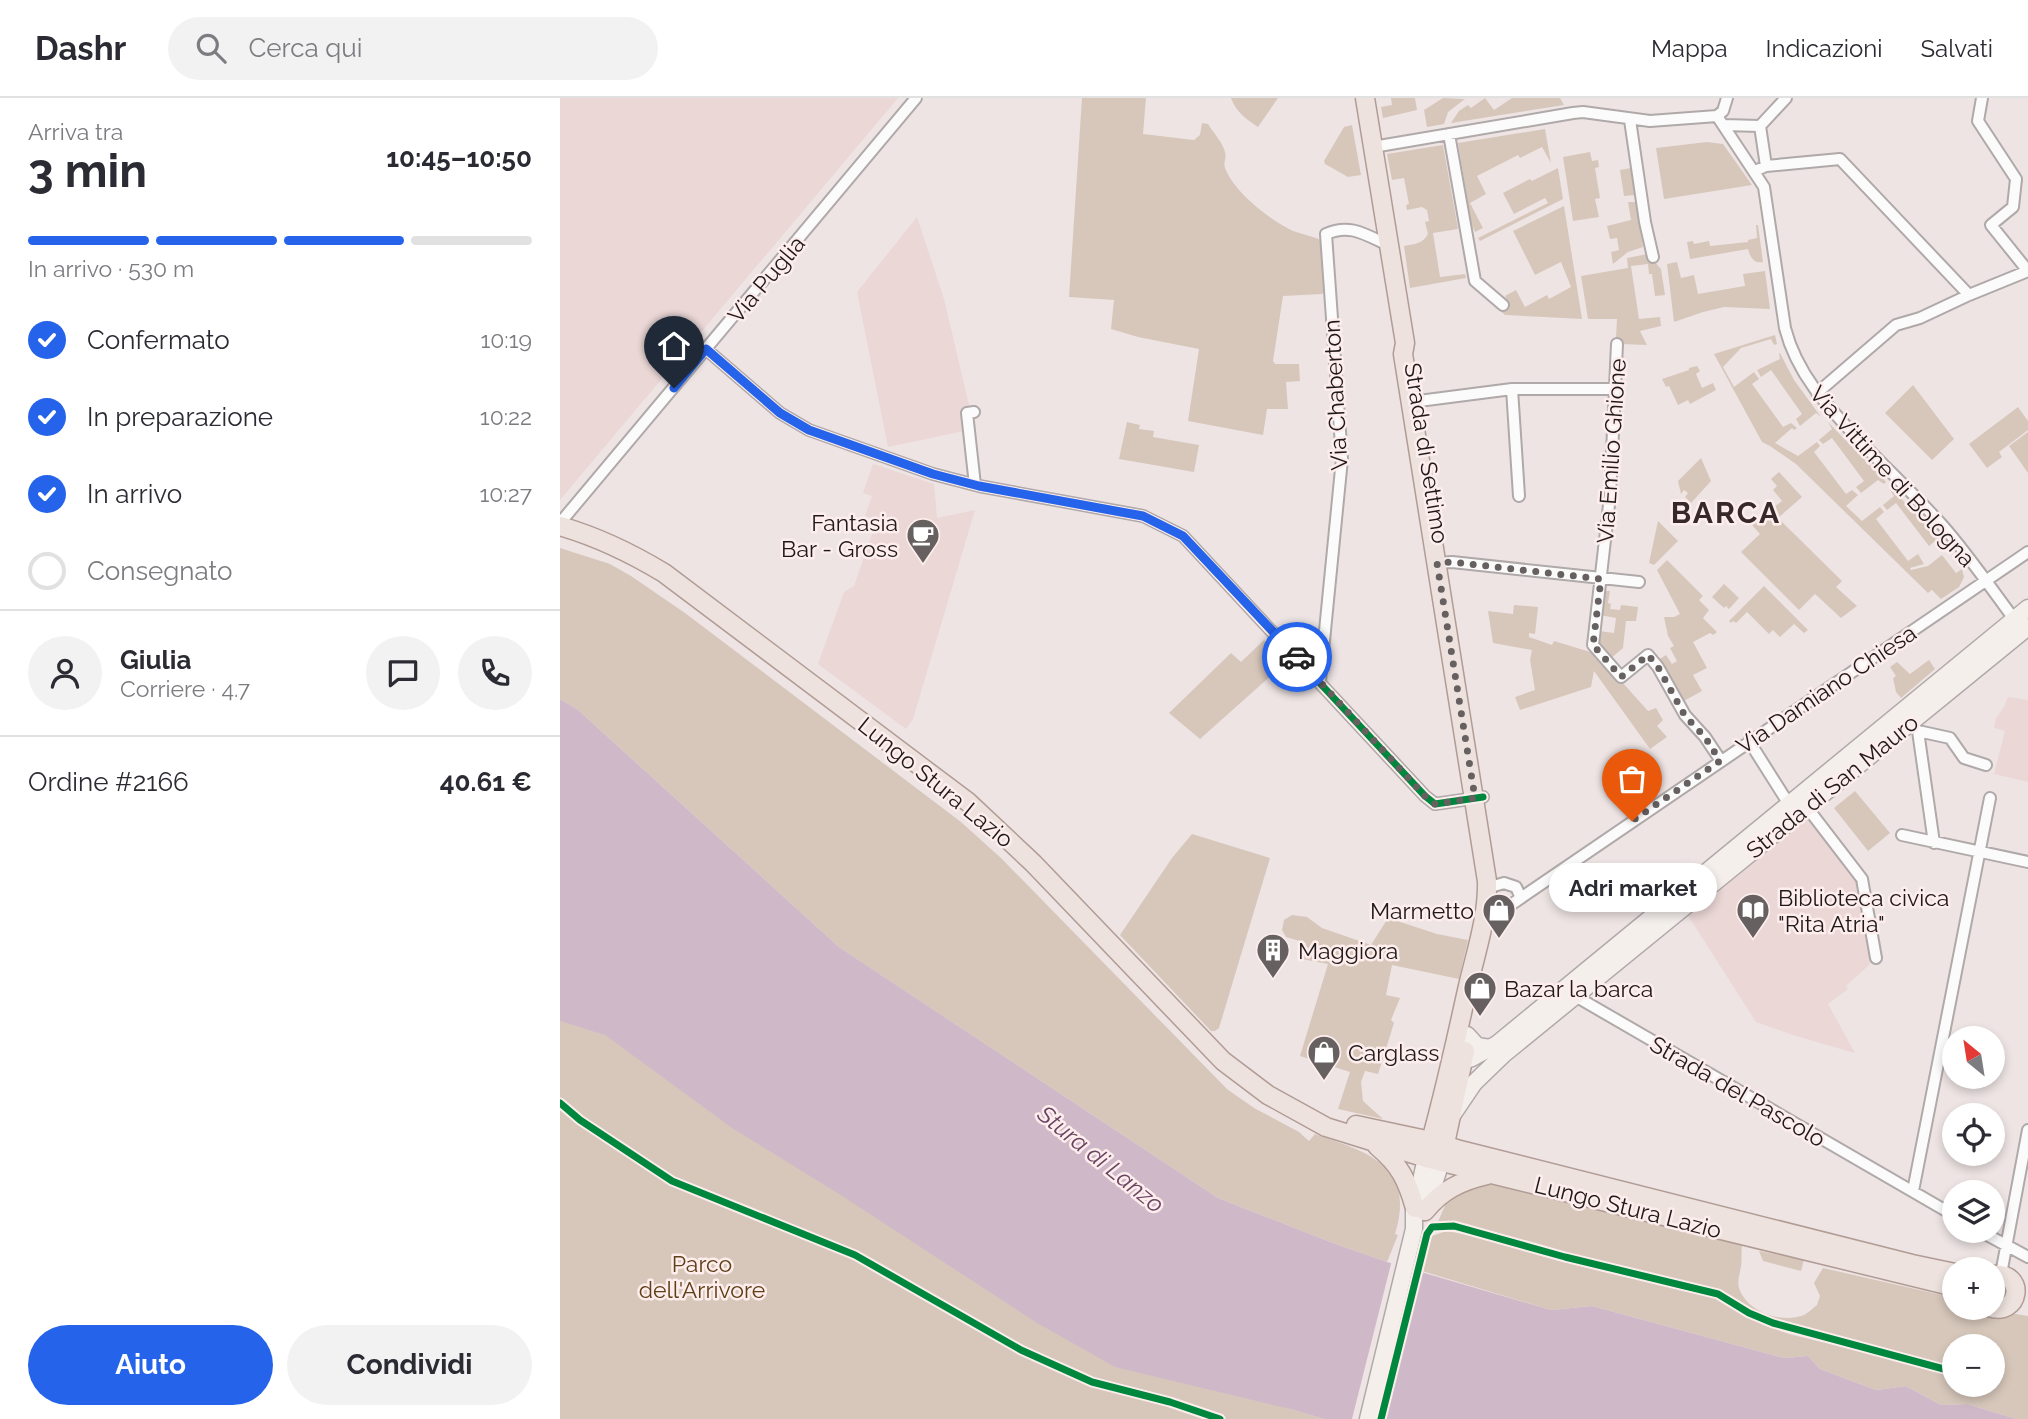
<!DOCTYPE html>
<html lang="it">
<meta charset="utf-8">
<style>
:root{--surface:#fff;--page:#f2f2f3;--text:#2b2b33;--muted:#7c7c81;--line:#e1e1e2;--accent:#2563eb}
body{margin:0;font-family:Raleway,sans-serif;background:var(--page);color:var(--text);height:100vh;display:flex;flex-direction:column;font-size:26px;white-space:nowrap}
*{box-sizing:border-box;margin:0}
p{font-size:23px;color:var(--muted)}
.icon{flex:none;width:38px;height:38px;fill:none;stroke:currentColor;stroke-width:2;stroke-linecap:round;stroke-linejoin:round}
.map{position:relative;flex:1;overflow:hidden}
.side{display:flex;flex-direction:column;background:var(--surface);width:560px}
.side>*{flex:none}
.needle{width:46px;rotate:330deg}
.fabs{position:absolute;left:1382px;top:928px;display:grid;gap:14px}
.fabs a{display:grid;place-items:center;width:63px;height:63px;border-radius:50%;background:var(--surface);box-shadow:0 4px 10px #0003;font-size:35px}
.pin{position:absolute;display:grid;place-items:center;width:60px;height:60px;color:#fff;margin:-72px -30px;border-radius:50% 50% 50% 0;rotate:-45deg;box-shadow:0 0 7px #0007}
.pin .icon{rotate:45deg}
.courier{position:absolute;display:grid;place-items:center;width:70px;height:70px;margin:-35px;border:5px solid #2563eb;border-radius:50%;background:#fff;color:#222;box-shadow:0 2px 9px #0007}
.bubble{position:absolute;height:49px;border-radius:24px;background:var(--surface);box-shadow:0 4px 10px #0003;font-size:23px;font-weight:700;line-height:49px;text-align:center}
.summary em{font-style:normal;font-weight:700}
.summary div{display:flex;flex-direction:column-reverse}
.summary{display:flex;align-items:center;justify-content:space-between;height:119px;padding:0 28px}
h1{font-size:46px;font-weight:700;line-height:52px}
.bar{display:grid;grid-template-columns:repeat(4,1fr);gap:10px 7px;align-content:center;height:84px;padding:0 28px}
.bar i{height:9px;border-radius:5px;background:var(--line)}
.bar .current{background:var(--accent)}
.bar p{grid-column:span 4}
.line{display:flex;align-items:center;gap:18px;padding:0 28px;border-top:2px solid var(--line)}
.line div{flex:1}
.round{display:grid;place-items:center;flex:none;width:74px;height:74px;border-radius:37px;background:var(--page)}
ol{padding:0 28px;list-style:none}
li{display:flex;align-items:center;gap:21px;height:77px}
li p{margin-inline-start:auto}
li .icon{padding:7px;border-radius:50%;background:var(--accent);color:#fff;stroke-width:4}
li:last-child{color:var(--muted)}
li i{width:38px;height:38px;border:4px solid var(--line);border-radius:50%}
.primary-button{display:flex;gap:14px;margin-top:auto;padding:14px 28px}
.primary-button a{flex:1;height:80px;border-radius:42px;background:var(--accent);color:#fff;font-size:28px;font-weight:700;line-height:80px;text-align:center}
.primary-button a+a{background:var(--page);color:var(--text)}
header{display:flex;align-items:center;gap:42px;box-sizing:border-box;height:98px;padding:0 35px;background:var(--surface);border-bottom:2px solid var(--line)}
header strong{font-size:33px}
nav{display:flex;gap:38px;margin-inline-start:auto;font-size:24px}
.search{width:490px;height:63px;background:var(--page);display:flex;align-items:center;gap:18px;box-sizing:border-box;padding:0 24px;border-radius:38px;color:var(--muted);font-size:26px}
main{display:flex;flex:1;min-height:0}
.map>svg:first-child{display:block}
.built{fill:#ead7d6}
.green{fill:#d7c7bb;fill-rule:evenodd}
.water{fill:#cfb9c8}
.pier{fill:#eee4e4}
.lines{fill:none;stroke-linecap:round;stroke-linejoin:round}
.minor-casing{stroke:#b0a9a9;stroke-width:14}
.secondary-casing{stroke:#b0a9a9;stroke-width:19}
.primary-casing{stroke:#b19c95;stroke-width:21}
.minor{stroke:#fcfbfb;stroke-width:10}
.secondary{stroke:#f5efec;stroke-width:16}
.primary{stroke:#ede2de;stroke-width:18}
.cycleway-casing{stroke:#fdeeed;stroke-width:11}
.cycleway{stroke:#00873e;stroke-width:7}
.done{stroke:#676060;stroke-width:7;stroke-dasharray:0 12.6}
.route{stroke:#2563eb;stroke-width:9}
.labels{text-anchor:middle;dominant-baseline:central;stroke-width:5;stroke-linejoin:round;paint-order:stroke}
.street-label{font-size:23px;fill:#1f1919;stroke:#fdeeed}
.poi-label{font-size:23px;fill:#1f1919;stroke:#fdeeed;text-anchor:start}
.park-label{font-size:23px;fill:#603f17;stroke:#fdeeed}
.water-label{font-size:24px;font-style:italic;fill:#6b4464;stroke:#fdeeed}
.district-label{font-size:30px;font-weight:bold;letter-spacing:2px;fill:#372929;stroke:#fdeeed}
</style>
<header>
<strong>Dashr</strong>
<div class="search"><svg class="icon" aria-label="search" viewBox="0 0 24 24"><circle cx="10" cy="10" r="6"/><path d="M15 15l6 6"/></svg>Cerca qui</div>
<nav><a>Mappa</a><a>Indicazioni</a><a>Salvati</a></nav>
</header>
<main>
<section class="side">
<div class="summary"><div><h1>3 min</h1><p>Arriva tra</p></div><em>10:45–10:50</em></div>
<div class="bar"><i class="current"></i><i class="current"></i><i class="current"></i><i></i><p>In arrivo · 530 m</p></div>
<ol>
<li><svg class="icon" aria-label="check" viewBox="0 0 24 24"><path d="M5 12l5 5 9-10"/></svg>Confermato<p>10:19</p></li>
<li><svg class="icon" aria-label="check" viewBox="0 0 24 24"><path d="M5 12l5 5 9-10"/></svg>In preparazione<p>10:22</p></li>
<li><svg class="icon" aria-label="check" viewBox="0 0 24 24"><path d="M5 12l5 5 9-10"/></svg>In arrivo<p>10:27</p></li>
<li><i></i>Consegnato</li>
</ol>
<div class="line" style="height:126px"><a class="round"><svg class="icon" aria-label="person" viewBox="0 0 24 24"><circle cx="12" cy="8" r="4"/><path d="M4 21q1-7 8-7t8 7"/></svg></a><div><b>Giulia</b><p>Corriere · 4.7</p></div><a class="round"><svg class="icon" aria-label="chat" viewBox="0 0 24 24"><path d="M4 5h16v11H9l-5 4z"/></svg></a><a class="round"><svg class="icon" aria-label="phone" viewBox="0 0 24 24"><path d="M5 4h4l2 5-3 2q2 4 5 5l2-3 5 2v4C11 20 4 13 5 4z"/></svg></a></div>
<div class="line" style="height:91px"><div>Ordine #2166</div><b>40.61 €</b></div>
<div class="primary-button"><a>Aiuto</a><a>Condividi</a></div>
</section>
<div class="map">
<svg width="1468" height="1321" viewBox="0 0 1468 1321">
<rect width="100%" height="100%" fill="#eee4e4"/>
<path class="built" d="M0,0H338L0,402Z
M357,119L384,201L409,307L403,315L404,333L328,349L297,194Z
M313,366L374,386L377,420L415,412L353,621L346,631L258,566L284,494L294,488L317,422L305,418L312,398L303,395Z
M1448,599L1468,602V684L1434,676L1445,633L1434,630L1436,620L1444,609Z
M1250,718L1300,782L1311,863L1308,868L1286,888L1288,891L1268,906L1295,955L1236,938L1196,924L1127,816Z"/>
<path class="green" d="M522,0H586L583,36L634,42L640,37L642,25L648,26C653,34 663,45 665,54C667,60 663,64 665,70C674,94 710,122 733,133C741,136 751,138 759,141L762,147L765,193L762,196L723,198L713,263L715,266H739L740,283L726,284L728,311H707L703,337L628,323L639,251L578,239L551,231L554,202L509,199Z
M671,0H718L698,29C686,21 676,14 671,0Z
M831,0H855L857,12L823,20L821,9L832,7Z
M883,0L905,1L888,14L884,26L867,29L864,12Z
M925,0L934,12L952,0H1000L1004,7L891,25L899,13L908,7L911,10Z
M792,27L801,77L788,79L765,66L764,63L784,29Z
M985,31L991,65L982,49L960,60L958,57L917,78L926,96L910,105L923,130L915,134L911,125L898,45Z
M1147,44L1163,46L1192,87L1104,101L1096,50Z
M883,47L898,131L873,135L880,179L905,176L906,180L850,190L844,148C854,146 863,146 868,136L865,124L869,123L867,112L862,109L847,112L846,107L849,106L844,80L832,82L827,56Z
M1030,54L1032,63L1038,62L1039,69L1035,70L1040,100L1035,101L1039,119L1013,123L1003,59Z
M998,70L1003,101L920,143L918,140L988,105L985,100L954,116L943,95L970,81L972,83Z
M1071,70L1075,97L1064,98L1060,72Z
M1068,104H1076L1083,149L1068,154L1053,166L1051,154L1059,152L1057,140L1050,141L1047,128L1071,122Z
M1004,108L1022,221L945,217L939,212L947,202L945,198L956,192L965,209L987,197L989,201L1011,189L1001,164L975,177L953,133Z
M1196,127H1198L1203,164C1194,166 1190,159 1188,151L1130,161L1127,144L1133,143L1134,146L1149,143L1150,148L1188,144V142L1197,140Z
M1088,156L1089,163H1094L1101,171L1105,197L1095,198L1092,176H1089L1088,166L1071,168L1079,221L1100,219L1101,228L1080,233L1087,247L1061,246L1056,239L1057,221H1028L1021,178L1068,170L1067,160Z
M1117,164L1121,180L1134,177L1138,196L1185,188L1183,176L1205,173L1210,211L1164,209L1143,214L1114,224L1107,166Z
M1215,237L1217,246L1214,247L1211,241L1181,250L1163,269L1174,289L1194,274L1199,281L1192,286L1223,329L1231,325L1237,330L1234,332L1232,330L1215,345L1238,358L1257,344L1260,348L1254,354L1286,396L1292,392L1298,397L1286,408L1302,423L1320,409L1324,414L1316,421L1348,463L1358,456L1364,466L1350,470L1351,472L1368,468L1382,457L1396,475L1402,471L1404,479L1399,489L1381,501L1372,492L1368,495L1236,366L1210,348L1202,344L1154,256Z
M1220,255L1234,282L1261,319L1256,315L1240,328L1236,321L1242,316L1211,272L1201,279L1197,272L1220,261L1219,256Z
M1137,268L1140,273L1136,276L1142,290L1153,285L1156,292L1130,306L1128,302L1118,307L1109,288L1106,289L1102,281L1129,272V270Z
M1353,287L1394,341L1372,362L1325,315Z
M1458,309L1468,323V332L1439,354L1442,359L1427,370L1409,346Z
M567,324L580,327L579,331L594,333L593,339L639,347L634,374L559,361Z
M1268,324L1326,384L1324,386L1318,382L1301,395L1296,389L1304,383L1272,340L1263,346L1259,342L1272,331Z
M1468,334V375L1449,348Z
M1141,360L1151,383L1131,405L1125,399L1128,395L1124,392L1121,396L1118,383Z
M1219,374L1242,399L1218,420L1282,483L1276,489L1297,508L1281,520L1255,496L1239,512L1181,454L1200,436L1192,427L1222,403L1213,392L1217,388L1211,381Z
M1332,391L1375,436L1379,440L1369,448L1336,405L1327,412L1323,407L1334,398L1330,392Z
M1098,423L1118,443L1094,467L1089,465Z
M0,450L50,466L71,478L125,515L401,724L441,760L667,991L694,1010L739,1034L749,1043L755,1036C809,1055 856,1067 835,1136L838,1137L827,1164L773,1145L658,1100L279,849L17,611L0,601Z
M1107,462L1143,498L1139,502L1149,512L1143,520L1157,534L1153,537L1150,535L1133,544L1147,570L1133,577L1142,593L1122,604L1098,562L1106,557L1112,566L1117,563L1110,550L1114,548L1108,538L1104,519H1114L1120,516L1097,472Z
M1164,486L1179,500L1169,511L1166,508L1164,510L1152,499Z
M1204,488L1248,532L1244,535L1234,526L1220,539L1213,532L1209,536L1187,514L1176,525L1173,523L1171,525L1169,523Z
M1044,493H1050L1048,505L1051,506L1050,511L1060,512L1061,507L1078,509L1076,523H1066L1063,550L1050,561L1037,546L1039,533L1054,535L1056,520L1040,517Z
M954,507L978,509L975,536L969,535V539L992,547L994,543L1037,556L1088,613L1096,610L1103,622L1097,628L1107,639L1090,651L1034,573L1031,589L960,612L955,599L975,592L970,562L972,552L933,545L928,513L953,516Z
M704,542L724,566L640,641L609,615L671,555L681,564Z
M1369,562L1375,571L1341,600L1336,594L1333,580L1336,578L1330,569L1337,564L1350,576Z
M1295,693L1330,735L1308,753L1274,710Z
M632,736L710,760L659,930L655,933H651L560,837L612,760Z
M732,817L747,819L762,830L811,847L828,820L877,836L908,842L899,881L832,867L826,897L840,900L831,922L834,925L818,976L805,973L801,984L803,1003L823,1021L778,1011L790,974L740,958L768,866L742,861L746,845L726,839L722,832L724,822Z
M0,891L730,1311L764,1321H0Z
M916,1084L950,1088L1182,1147C1181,1154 1182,1162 1181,1168C1180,1176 1177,1182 1179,1190C1187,1214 1221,1226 1244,1217C1248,1215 1253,1210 1257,1207L1260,1198L1254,1185L1263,1170L1395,1200V1209H1414L1428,1217L1450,1215L1468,1218V1321H1456L1407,1306L1381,1307L1346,1288L1316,1292L1260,1271L1248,1258L1224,1260L1032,1208L991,1212L862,1173L872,1138L886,1133L916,1138L999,1163L1061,1178L1137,1194L1158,1201L1203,1227L1229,1236L1348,1265L1376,1269L1372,1263L1216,1224L1192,1213L1163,1195L1152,1191L1012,1158L896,1125L877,1126L886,1105L887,1098ZM1395,1248H1433V1286H1395Z
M1199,1153L1244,1162L1241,1173L1203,1163Z"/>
<path class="water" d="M0,601L17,611L279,849L658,1100L773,1145L827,1164L991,1212L1032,1208L1224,1260L1248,1258L1260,1271L1316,1292L1346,1288L1381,1307L1407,1306L1456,1321H764L730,1311L555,1269L477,1225L279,1096L172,1030L45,937L0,923Z"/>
<path class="pier" d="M832,1162L863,1170L824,1321H792Z"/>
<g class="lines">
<defs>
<path id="minor" d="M1422,0L1418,23L1456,81L1453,109L1431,127L1468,173
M1157,18L1204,89L1225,230C1237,277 1269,310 1301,344C1328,372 1357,399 1383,428C1410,459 1433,493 1457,525
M1157,18L1163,13L1167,0
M1070,22L1085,124L1093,159
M1164,27L1200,28
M889,36L915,183L943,207
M813,49L1013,15L1023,14L1090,23L1157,18
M1206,68L1200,28L1226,0
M1195,73L1206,68L1280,61L1409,197
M1057,246L1050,398L1033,547L1061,579L1088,557L1098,569L1125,617L1145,639L1161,663
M147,252L220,315L249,332L373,376L419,388L583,418L623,438L865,698L875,706L923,699
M952,291L959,398
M1257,295L1336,227L1360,220L1409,197L1468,173
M851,304L952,291H1056
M414,314L407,315L415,387
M0,425L356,0
M877,465L892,464L1079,484
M760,583L782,361L766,136C790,125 806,137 828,147
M1354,629L1358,633L1390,640L1404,660L1426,667
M1358,633L1374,745
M1189,643L1232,711
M1246,708L1302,781L1316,860
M1342,737L1468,764
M927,790L944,785L956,789L961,800
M924,817L937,814L952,806L1468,454
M1010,895L1395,1118
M1353,1093L1430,700
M1418,1132L1468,1159
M1441,1176L1468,1032"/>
<path id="secondary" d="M907,937L917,948L930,950
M893,966L912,960L937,946L1468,510
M893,1016L914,985L944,956L1468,529
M865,1114L881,1064
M808,1321L854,1131V1114L866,1060"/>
<path id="primary" d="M805,0L845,245L843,256L927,783C928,818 916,854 908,888C895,946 883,1003 866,1060
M0,428C38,439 71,455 104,475L408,704L473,765L663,963L708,997L766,1029L866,1060L1395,1189
M796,1027L871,1043L900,1052L1352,1166L1395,1175
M817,1048C840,1067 847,1082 855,1110
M881,1064L905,953
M865,1113C882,1092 901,1083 927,1077
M1429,1209C1460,1220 1467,1173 1433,1177"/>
</defs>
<use href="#minor" class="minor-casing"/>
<use href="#secondary" class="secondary-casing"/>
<use href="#primary" class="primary-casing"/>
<use href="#minor" class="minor"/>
<use href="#secondary" class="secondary"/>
<use href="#primary" class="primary"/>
<defs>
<path id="cycleway" d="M147,252L220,315L249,332L373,376L419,388L583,418L623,438L865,698L875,706L923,699
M0,1005L20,1022L112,1083L295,1157L461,1252L532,1284L610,1304L660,1321
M821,1321L867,1136L872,1129L894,1128L1005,1159L1158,1196L1189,1215L1213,1225L1395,1274"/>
</defs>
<use href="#cycleway" class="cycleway-casing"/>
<use href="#cycleway" class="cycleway"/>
</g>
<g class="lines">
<path class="done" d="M737,559L865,698L875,706L915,700L877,465L892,464L1041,481L1033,547L1061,579L1088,557L1098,569L1125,618L1145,639L1160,663L1072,723"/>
<path class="route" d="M114,290L146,251L220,315L249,332L373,376L419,388L583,418L623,438L737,559"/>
</g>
<defs>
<symbol id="cafe-pin" viewBox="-11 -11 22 30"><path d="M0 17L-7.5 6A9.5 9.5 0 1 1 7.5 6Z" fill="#676060" stroke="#fdeeed"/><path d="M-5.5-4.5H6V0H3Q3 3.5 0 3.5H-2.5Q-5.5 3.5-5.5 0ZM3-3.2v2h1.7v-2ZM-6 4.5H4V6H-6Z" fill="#fff"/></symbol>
<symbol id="shop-pin" viewBox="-11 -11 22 30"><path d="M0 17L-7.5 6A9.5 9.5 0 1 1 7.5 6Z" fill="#676060" stroke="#fdeeed"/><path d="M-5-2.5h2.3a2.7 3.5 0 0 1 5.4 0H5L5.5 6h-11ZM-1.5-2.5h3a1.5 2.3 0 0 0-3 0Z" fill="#fff"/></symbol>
<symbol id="library-pin" viewBox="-11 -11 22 30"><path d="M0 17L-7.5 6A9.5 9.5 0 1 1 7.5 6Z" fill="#676060" stroke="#fdeeed"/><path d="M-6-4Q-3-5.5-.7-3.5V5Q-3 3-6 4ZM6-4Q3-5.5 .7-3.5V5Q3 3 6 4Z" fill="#fff"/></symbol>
<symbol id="building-pin" viewBox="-11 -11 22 30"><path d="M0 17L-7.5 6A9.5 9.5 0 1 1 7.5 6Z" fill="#676060" stroke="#fdeeed"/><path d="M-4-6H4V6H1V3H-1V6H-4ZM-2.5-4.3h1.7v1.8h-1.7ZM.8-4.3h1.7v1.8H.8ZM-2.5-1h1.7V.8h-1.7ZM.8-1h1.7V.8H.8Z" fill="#fff"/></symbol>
</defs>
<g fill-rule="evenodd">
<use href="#cafe-pin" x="344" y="418" width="38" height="52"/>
<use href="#shop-pin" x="920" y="793" width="38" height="52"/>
<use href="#library-pin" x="1174" y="793" width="38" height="52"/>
<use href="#building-pin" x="694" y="833" width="38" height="52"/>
<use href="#shop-pin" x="901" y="871" width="38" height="52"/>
<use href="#shop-pin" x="745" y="935" width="38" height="52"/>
</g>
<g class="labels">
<g class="street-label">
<text transform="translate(206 181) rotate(-50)">Via Puglia</text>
<text transform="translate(775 297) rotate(-93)">Via Chaberton</text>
<text transform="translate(1051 353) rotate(-86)">Via Emilio Ghione</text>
<text transform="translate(867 355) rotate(81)">Strada di Settimo</text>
<text transform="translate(1333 378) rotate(48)">Via Vittime di Bologna</text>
<text transform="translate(1266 591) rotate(-34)">Via Damiano Chiesa</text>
<text transform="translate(376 684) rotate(39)">Lungo Stura Lazio</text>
<text transform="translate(1272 688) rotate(-39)">Strada di San Mauro</text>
<text transform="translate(1178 993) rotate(30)">Strada del Pascolo</text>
<text transform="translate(1068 1109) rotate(14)">Lungo Stura Lazio</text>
</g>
<g class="poi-label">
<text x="338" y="424" text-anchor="end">Fantasia<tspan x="338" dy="26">Bar - Gross</tspan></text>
<text x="1218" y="799">Biblioteca civica<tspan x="1218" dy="26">"Rita Atria"</tspan></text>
<text x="914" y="812" text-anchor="end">Marmetto</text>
<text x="738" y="852">Maggiora</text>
<text x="944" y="890">Bazar la barca</text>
<text x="788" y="954">Carglass</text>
</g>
<g class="park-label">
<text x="142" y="1165">Parco<tspan x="142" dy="26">dell'Arrivore</tspan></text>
</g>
<g class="water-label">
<text transform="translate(541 1061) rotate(39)">Stura di Lanzo</text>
</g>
<g class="district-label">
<text x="1166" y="414">BARCA</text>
</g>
</g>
</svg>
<div class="fabs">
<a><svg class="needle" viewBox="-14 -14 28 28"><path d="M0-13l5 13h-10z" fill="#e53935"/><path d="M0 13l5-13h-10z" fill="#7c7c81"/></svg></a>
<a><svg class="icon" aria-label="locate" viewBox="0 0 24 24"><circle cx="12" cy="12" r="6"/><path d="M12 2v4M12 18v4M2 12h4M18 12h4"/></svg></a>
<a><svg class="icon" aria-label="layers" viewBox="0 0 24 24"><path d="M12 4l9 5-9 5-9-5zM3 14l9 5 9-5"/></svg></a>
<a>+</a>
<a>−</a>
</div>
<div class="pin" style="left:1072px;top:723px;background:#ea580c"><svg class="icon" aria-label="bag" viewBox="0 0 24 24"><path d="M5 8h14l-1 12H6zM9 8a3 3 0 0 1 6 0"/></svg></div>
<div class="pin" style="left:114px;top:290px;background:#1f2937"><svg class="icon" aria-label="home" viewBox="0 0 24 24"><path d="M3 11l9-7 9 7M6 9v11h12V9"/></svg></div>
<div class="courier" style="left:737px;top:559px"><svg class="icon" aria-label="car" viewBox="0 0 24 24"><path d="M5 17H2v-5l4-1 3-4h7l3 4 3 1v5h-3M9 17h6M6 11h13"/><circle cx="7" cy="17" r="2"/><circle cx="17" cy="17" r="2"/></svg></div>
<div class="bubble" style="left:989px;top:765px;width:168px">Adri market</div>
</div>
</main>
